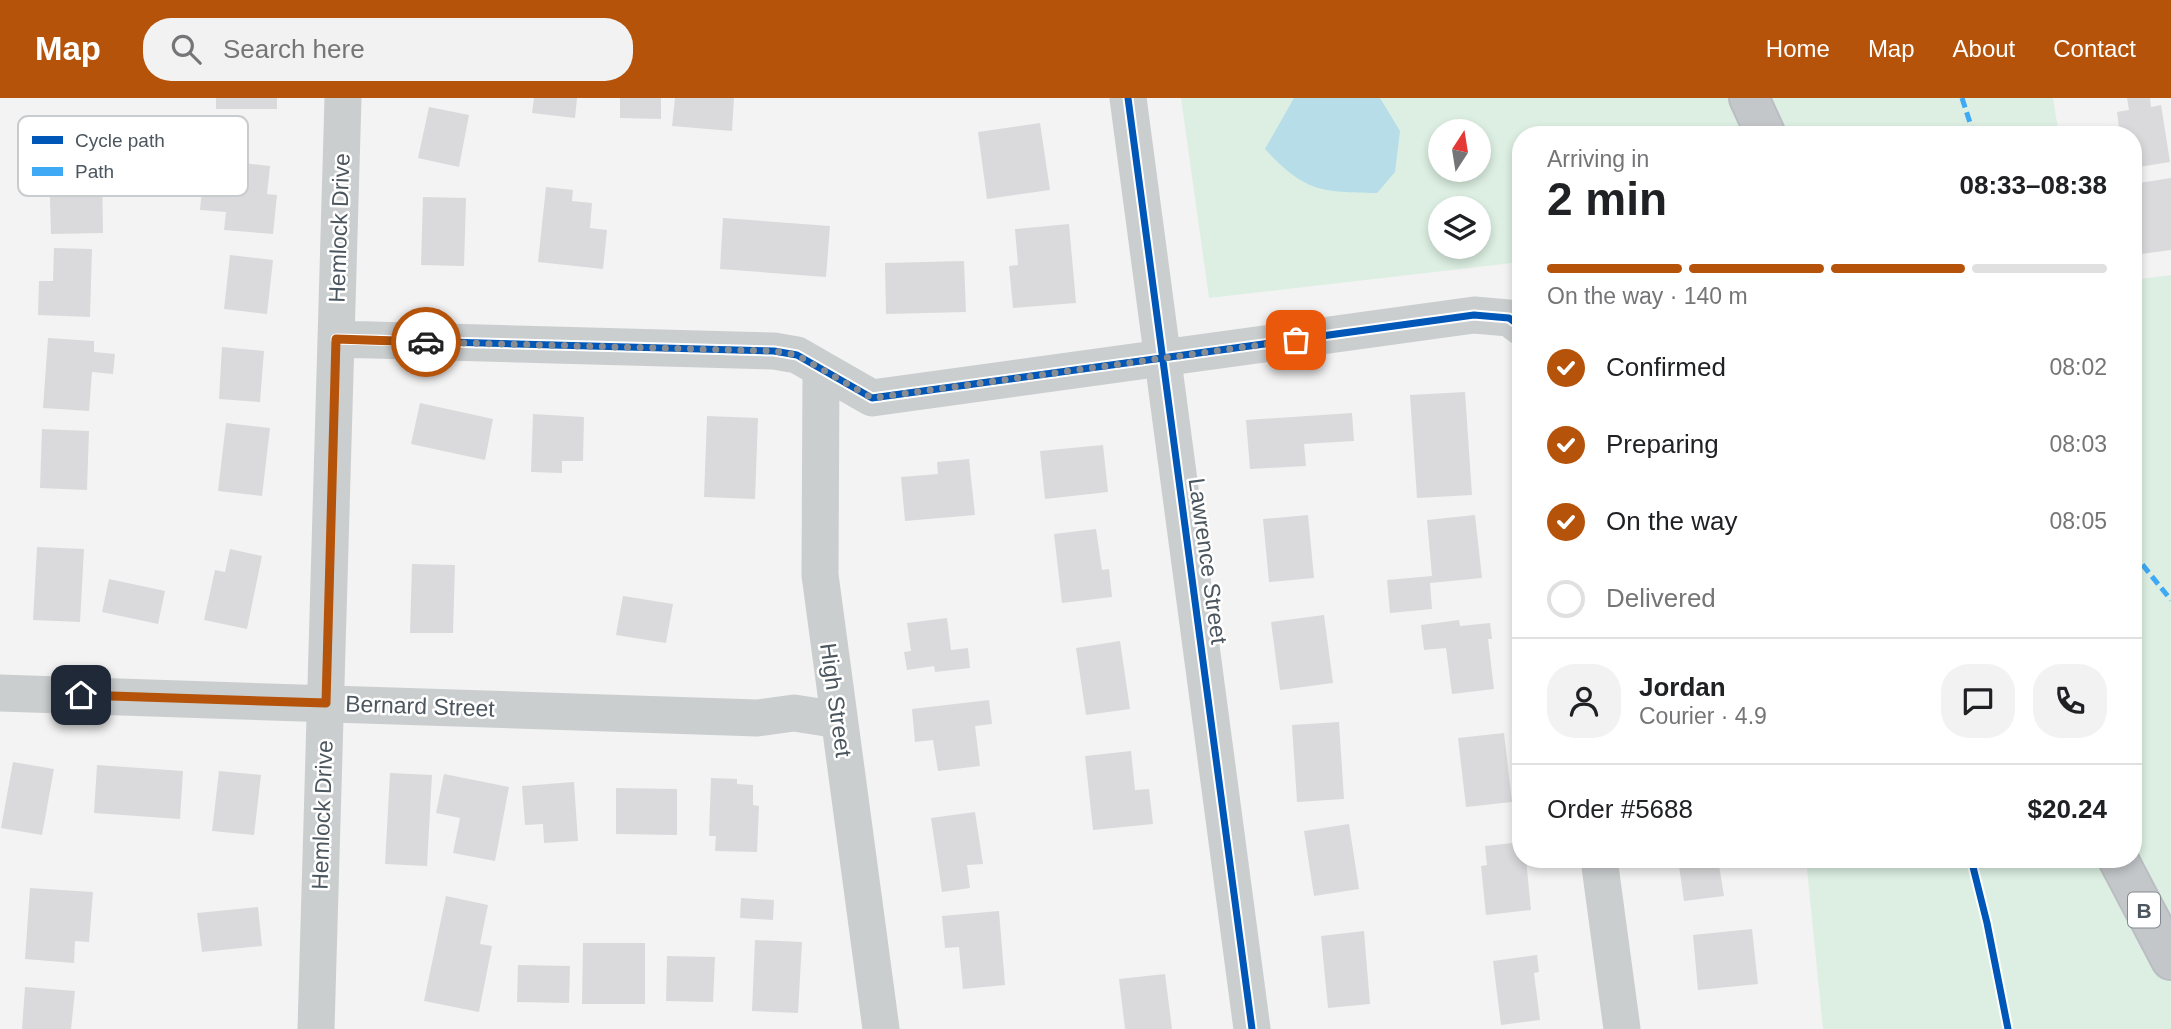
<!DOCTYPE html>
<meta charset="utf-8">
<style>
:root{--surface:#fff;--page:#f2f2f2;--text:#202124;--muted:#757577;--line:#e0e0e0;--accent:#b45309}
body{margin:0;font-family:Arial,sans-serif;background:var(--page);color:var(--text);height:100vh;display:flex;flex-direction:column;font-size:26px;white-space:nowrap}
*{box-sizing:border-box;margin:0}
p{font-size:23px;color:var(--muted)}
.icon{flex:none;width:38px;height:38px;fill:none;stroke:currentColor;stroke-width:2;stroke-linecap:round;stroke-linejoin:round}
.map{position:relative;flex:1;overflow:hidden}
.sheet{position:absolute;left:1512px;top:28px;width:630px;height:742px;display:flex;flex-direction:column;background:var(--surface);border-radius:28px;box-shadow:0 4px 10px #0003}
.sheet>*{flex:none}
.needle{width:46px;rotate:12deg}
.fabs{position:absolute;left:1428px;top:21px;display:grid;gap:14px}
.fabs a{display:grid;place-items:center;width:63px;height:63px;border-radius:50%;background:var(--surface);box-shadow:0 4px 10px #0003;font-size:35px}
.pin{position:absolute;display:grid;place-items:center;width:60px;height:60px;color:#fff;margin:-30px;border-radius:14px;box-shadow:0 4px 10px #0006}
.courier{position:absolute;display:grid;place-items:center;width:70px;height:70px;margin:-35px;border:5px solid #b45309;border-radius:50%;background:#fff;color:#222;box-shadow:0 2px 9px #0007}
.head em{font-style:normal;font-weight:700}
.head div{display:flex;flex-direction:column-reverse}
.head{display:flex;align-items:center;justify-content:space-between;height:119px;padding:0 35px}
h1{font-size:46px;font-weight:700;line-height:52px}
.bar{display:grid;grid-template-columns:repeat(4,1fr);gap:10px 7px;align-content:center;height:84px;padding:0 35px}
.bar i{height:9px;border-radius:5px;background:var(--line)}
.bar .current{background:var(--accent)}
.bar p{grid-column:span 4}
.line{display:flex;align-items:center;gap:18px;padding:0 35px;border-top:2px solid var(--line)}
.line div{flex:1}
.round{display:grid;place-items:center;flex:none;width:74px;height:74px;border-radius:28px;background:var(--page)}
ol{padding:0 35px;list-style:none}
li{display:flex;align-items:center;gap:21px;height:77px}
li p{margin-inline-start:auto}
li .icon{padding:7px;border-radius:50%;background:var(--accent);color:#fff;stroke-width:4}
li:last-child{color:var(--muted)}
li i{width:38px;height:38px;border:4px solid var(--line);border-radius:50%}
header{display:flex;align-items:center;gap:42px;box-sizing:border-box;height:98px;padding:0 35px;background:var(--accent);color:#fff}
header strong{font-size:33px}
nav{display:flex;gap:38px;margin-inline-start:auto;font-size:24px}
.search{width:490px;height:63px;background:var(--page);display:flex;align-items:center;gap:18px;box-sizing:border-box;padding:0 24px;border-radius:28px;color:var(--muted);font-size:26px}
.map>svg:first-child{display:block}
.green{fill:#dcefe2;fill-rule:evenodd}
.water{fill:#b6dde8}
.building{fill:#dadadc}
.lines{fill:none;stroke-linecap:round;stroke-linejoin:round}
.trunk-casing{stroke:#babdc1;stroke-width:42}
.minor{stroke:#cbcecf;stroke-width:37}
.trunk{stroke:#c4c7ca;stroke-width:38}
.quiet{stroke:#3fa9f5;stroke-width:5;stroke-dasharray:10 5;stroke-linecap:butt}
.cycleway-casing{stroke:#fff;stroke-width:11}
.cycleway{stroke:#0057b8;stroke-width:7}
.done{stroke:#878d92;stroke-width:7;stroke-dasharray:0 12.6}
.route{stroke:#b45309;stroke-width:9}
.labels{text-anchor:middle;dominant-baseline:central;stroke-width:5;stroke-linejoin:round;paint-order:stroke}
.shield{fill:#fff;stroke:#82898e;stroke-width:2}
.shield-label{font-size:21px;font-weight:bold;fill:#4c565e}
.street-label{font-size:23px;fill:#4c565e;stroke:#fff}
.key{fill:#fff;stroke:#c9cccf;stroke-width:2}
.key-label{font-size:19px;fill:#4c565e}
</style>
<header>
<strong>Map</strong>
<div class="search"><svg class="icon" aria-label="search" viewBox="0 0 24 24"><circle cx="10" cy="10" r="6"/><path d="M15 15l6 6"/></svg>Search here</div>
<nav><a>Home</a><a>Map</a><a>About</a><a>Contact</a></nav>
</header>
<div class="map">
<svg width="2171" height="931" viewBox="0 0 2171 931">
<rect width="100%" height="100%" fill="#f4f3f3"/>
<path class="green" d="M1181,0H2053L2059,37H1521V164L1209,200ZM1440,33H1479V72H1440ZM1440,110H1479V149H1440Z
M2171,177V931H1823L1806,761H2133V182Z"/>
<path class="water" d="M1294,0H1380L1400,33L1395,74L1377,95C1320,94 1305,94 1265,51Z"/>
<path class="building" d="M216,0H277V11H216Z
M534,0H577L575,20L532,15Z
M620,0H661V21L620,20Z
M675,0H734L732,33L672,28Z
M2127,0H2150L2151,9L2161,7L2170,64L2133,70V37H2120L2117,14L2129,12Z
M429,9L469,17L459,69L418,60Z
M1040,25L1050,92L987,101L978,34Z
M205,61L270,68L267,96L277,97L273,136L224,132L226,114L200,112Z
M102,68L103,135L51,136L49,70Z
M2171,80V152L2141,156L2133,86Z
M546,89L573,92L572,103L592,105L590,130L607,132L603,171L538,164Z
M423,99L466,100L464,168L421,167Z
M723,120L830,128L826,179L720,171Z
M1069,126L1076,205L1013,210L1009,168L1018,167L1015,131Z
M54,150L92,151L90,219L38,217L39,183H53Z
M230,157L273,162L267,216L224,211Z
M964,163L966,214L886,216L885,165Z
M48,240L94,243V254L115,256L113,276L92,274L89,313L43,310Z
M222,249L264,253L260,304L219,301Z
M1465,294L1472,397L1417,400L1410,297Z
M420,305L493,321L485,362L411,346Z
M1352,315L1354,343L1304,346L1306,368L1250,371L1246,322Z
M533,316L584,319L583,363H562V375L531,374Z
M707,318L758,320L755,401L704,399Z
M226,325L270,330L262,398L218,393Z
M42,331L89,333L87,392L40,390Z
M1103,347L1108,394L1045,401L1040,353Z
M969,361L975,417L905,423L901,379L938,376L937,364Z
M1308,417L1314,480L1269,484L1263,421Z
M1475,417L1482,480L1430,485L1432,511L1390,515L1387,482L1432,478L1427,422Z
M1096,431L1102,472L1109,471L1112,499L1062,505L1054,436Z
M37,449L84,451L80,524L33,522Z
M230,451L262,458L247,531L204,522L215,472L225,474Z
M412,466L455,467L453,535H410Z
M109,481L165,493L158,526L102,514Z
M623,498L673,506L666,545L616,537Z
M1324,517L1333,585L1280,592L1271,524Z
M947,520L951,552L968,550L970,570L935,574L934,568L907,572L904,554L911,553L907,525Z
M1459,522L1460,528L1490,525L1492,541H1488L1494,591L1452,596L1446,550L1424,552L1421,527Z
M1120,543L1130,611L1086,617L1076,550Z
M989,602L992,626L975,628L980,668L938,673L933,642L915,644L912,611Z
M1339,624L1344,701L1297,704L1292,627Z
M1504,635L1512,704L1466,709L1458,640Z
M1131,653L1135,692L1149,691L1153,726L1093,732L1085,658Z
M13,664L54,671L42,737L1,730Z
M97,667L183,673L180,721L94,715Z
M219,673L261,677L254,737L212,733Z
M390,675L432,677L427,768L385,766Z
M444,676L509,689L495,763L453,755L460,720L436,715Z
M711,680L737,681V686L753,687V707L759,708L757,754L715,753L716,738H709Z
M574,684L578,743L544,745L543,726L525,727L522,688Z
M616,690L677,691V737L616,736Z
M975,714L983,766L967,767L970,790L942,794L931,720Z
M1349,726L1359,791L1314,798L1304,733Z
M1521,744V761H1526L1531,812L1486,817L1481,768L1487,767L1485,748Z
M1678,761H1718L1724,798L1684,803Z
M30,790L93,794L89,844L75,843L74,865L25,861Z
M446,798L488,807L480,846L492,848L479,914L424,903Z
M741,800L774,802L773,822L740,820Z
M258,809L262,848L202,854L197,815Z
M999,813L1005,887L963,891L959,849L945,850L942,818Z
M1752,831L1758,886L1698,892L1693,837Z
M1364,833L1370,906L1328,910L1321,838Z
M755,842L802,844L798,915L752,913Z
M583,845H645V906H582Z
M1537,857L1539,874L1534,875L1540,922L1501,927L1493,863Z
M667,858L715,859L713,904L666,903Z
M518,867L570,868L569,905L517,904Z
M1165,876L1172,931H1125L1119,881Z
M25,889L75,893L71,931H22Z"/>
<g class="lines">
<defs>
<path id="trunk" d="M1749,0L1766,37
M2118,761L2171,862"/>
</defs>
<use href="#trunk" class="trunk-casing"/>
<path class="minor" d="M1128,0L1252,931
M336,241L774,253L797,257L872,300L1474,217L1509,220L1521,229
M821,272L820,477L881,931
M0,595L757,620L794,615L839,622
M1599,761L1622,931
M316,931L343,0"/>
<use href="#trunk" class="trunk"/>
<path class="quiet" d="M1962,0L1974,37
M2133,455L2171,502"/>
<defs>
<path id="cycleway" d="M1128,0L1252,931
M336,241L774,253L797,257L872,300L1474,217L1509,220L1521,229
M1971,761L1987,825L2008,931"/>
</defs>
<use href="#cycleway" class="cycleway-casing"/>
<use href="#cycleway" class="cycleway"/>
</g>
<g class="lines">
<path class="done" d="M426,244L774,253L797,257L872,300L1296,242"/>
<path class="route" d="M81,597L326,605L336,241L426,244"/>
</g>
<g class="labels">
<rect class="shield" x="2128" y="794.5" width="32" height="35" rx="5"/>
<g class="shield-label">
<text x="2144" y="812">B</text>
</g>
<g class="street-label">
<text transform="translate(339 130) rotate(-88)">Hemlock Drive</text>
<text transform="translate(1208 463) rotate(82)">Lawrence Street</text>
<text transform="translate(836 602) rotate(82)">High Street</text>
<text transform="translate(420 608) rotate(2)">Bernard Street</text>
<text transform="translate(322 717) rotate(-88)">Hemlock Drive</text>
</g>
</g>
<rect x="18" y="18" width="230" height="80" rx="10" class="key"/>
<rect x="32" y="38" width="31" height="8" fill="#0057b8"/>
<rect x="32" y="69" width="31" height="9" fill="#3fa9f5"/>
<g class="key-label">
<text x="75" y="49">Cycle path</text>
<text x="75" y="80">Path</text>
</g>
</svg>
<div class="fabs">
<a><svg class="needle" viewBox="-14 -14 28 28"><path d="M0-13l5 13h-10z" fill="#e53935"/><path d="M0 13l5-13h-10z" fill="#757577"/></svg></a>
<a><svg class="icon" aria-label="layers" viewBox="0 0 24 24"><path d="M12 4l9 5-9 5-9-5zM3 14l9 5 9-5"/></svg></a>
</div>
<div class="pin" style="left:1296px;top:242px;background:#ea580c"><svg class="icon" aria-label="bag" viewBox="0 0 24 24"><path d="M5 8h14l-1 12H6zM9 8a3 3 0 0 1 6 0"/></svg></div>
<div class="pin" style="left:81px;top:597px;background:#1f2937"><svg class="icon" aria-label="home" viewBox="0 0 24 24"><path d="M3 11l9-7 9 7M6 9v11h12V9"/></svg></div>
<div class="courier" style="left:426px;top:244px"><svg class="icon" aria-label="car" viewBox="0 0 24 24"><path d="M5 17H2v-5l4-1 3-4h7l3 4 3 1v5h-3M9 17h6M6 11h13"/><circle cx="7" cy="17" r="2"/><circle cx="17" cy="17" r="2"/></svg></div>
<section class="sheet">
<div class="head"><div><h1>2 min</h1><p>Arriving in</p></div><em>08:33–08:38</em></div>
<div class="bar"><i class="current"></i><i class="current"></i><i class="current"></i><i></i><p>On the way · 140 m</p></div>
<ol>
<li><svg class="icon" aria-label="check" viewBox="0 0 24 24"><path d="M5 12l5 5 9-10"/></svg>Confirmed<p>08:02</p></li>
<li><svg class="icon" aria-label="check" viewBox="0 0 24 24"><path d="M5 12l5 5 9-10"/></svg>Preparing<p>08:03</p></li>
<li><svg class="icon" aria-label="check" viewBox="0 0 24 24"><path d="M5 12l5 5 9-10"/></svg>On the way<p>08:05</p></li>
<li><i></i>Delivered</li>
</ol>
<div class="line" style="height:126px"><a class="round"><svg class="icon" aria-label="person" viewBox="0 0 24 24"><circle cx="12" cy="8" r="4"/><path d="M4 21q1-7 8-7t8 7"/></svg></a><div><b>Jordan</b><p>Courier · 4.9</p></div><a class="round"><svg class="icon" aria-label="chat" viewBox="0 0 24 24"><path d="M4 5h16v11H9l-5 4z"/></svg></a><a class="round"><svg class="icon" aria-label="phone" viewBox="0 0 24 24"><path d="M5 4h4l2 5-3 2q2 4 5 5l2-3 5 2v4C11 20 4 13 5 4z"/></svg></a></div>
<div class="line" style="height:91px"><div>Order #5688</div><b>$20.24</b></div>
</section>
</div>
